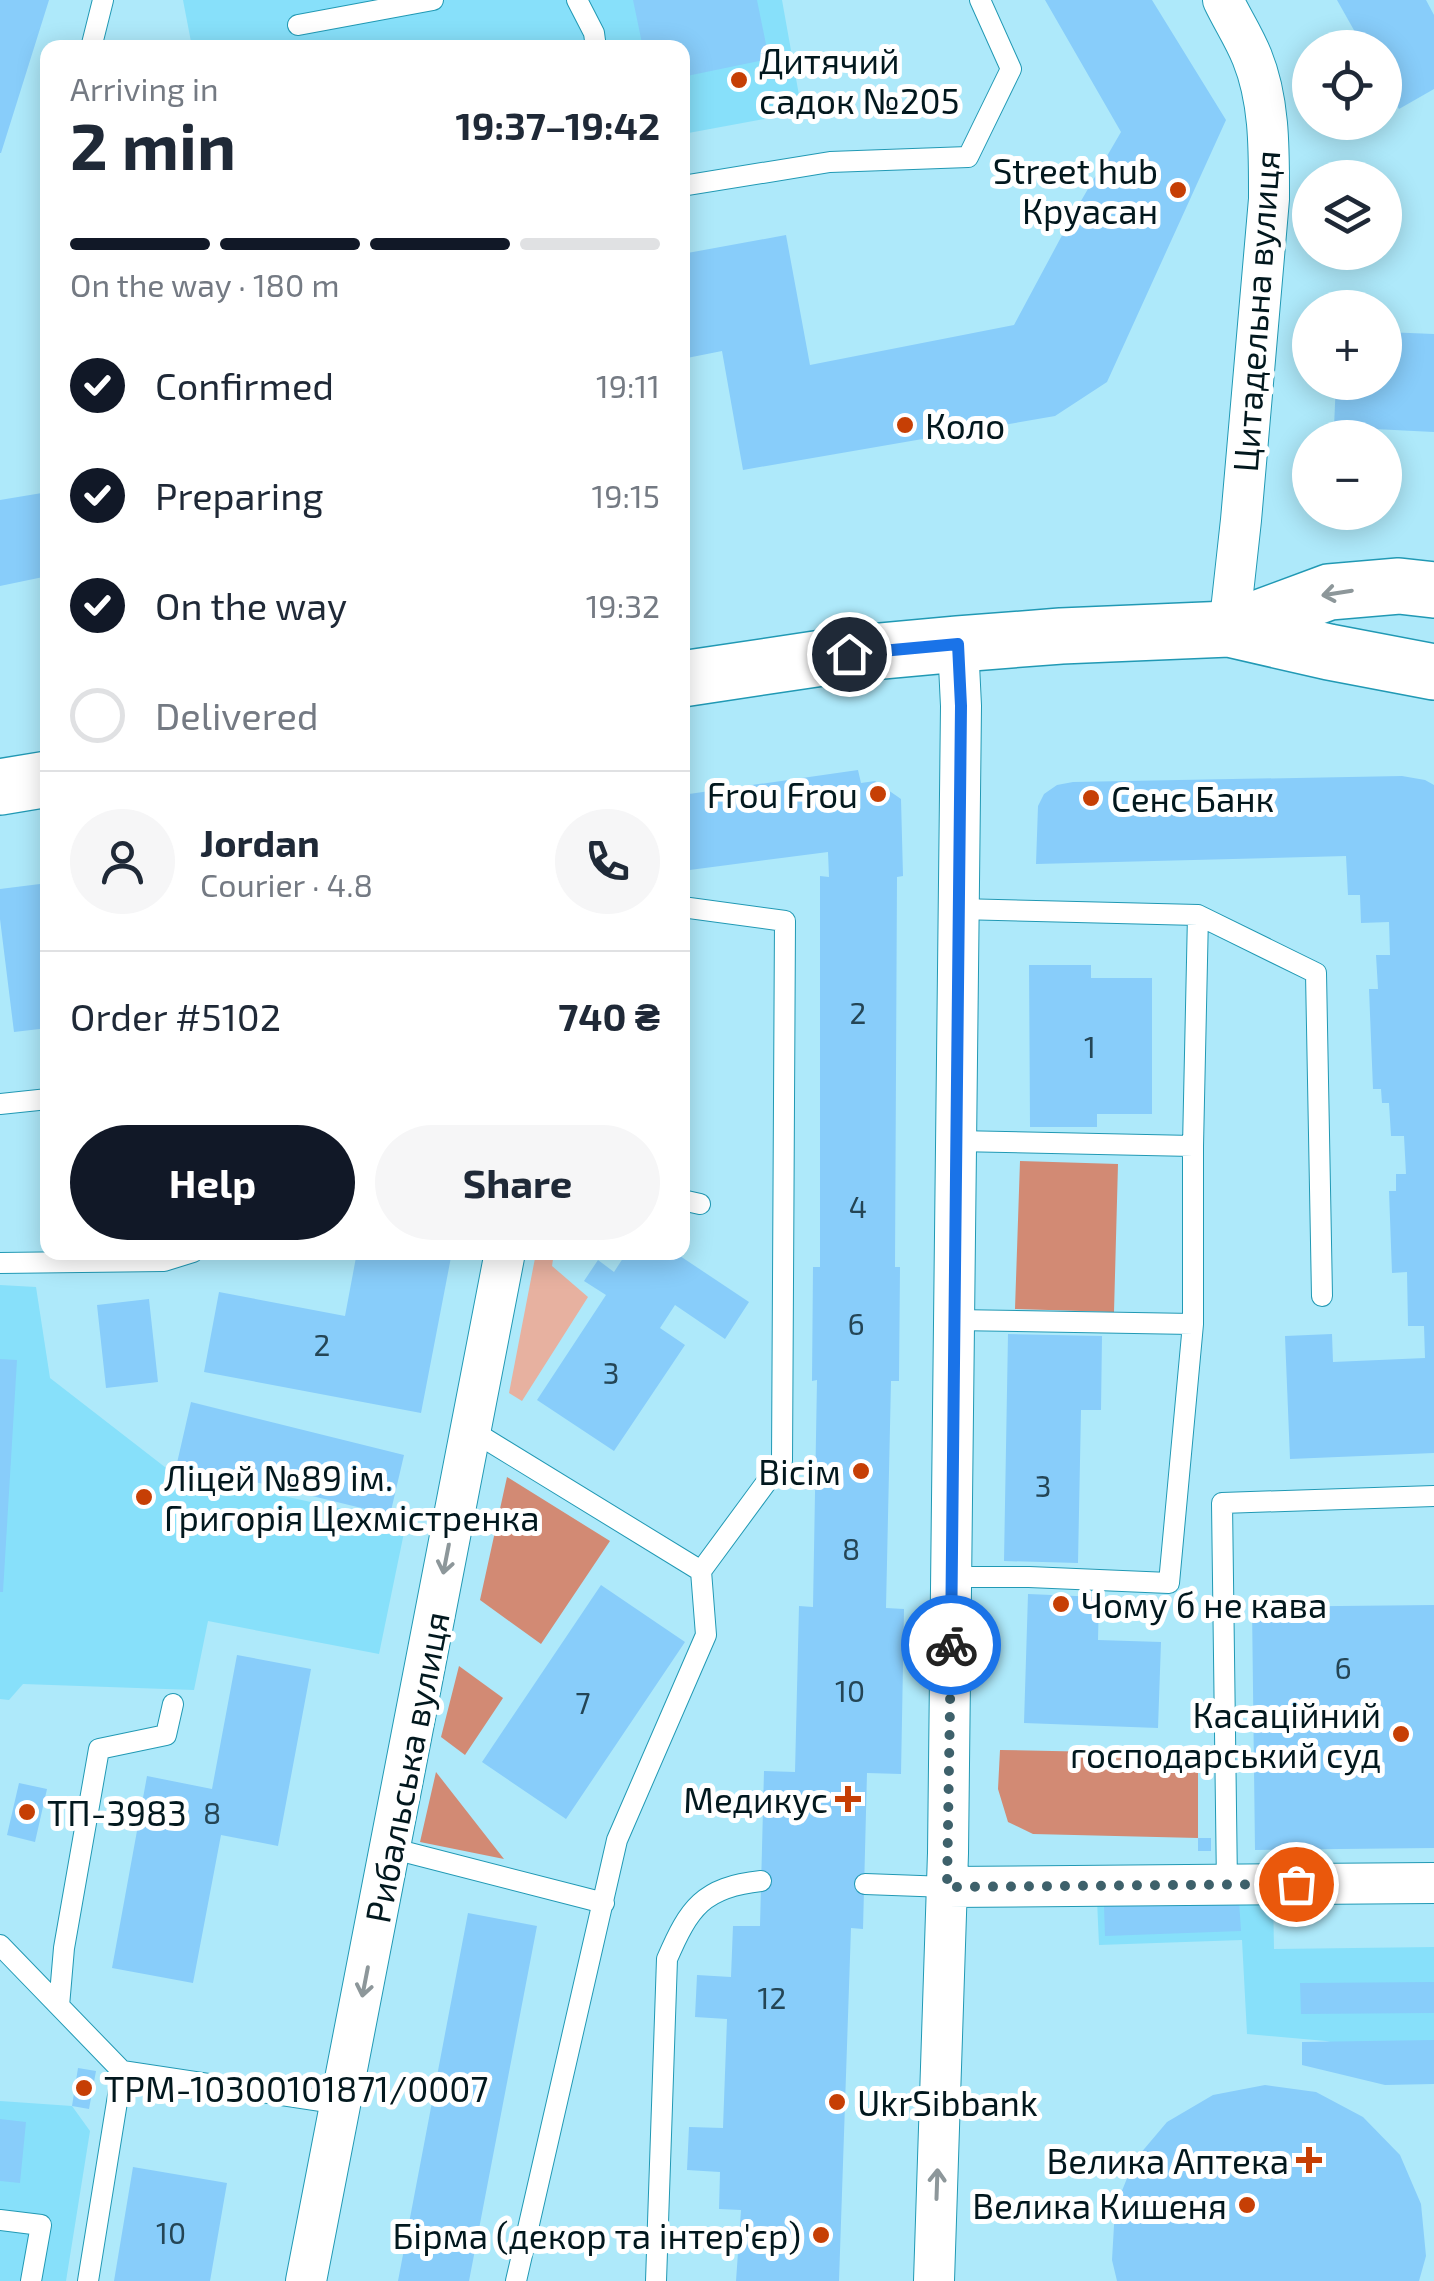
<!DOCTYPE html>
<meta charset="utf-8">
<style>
:root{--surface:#fff;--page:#f6f6f7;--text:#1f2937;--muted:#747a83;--line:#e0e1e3;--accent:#111827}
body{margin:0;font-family:"Exo 2",sans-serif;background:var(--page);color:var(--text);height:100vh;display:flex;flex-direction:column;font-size:38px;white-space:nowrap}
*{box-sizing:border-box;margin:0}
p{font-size:32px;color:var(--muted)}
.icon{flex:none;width:55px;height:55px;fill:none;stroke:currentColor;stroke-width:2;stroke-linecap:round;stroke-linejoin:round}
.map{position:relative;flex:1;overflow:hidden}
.details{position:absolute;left:40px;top:40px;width:650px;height:1220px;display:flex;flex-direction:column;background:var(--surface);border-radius:20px;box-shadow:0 5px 25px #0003}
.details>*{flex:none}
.fabs{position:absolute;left:1292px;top:30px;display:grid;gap:20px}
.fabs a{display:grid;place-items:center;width:110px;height:110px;border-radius:50%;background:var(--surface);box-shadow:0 5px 25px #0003;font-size:50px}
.pin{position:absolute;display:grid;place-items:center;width:85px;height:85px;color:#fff;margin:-42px;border:5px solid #fff;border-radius:50%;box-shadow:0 2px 10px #0007}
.courier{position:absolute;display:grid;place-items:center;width:100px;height:100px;margin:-50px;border:8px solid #1a73e8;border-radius:50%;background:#fff;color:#222;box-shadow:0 2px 12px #0007}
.head em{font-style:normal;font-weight:700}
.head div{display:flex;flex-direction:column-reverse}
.head{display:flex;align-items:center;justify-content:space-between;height:170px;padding:0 30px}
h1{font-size:65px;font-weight:700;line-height:75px}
.bar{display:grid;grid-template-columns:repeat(4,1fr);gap:15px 10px;align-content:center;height:120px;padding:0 30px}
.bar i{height:12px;border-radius:8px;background:var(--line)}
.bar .on{background:var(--accent)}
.bar p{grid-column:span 4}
.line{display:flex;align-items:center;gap:25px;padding:0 30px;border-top:2px solid var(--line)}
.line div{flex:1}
.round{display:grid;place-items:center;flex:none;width:105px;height:105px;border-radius:52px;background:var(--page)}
ol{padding:0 30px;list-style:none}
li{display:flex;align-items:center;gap:30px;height:110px}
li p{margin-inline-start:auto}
li .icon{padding:10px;border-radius:50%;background:var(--accent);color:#fff;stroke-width:4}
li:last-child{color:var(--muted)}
li i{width:55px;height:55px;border:5px solid var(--line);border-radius:50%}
.button{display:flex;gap:20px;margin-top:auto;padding:20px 30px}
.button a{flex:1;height:115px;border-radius:60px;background:var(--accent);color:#fff;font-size:40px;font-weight:700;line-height:115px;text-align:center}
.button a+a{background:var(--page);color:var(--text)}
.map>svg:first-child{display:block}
.built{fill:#87e0fa}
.green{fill:#e7b1a0}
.forest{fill:#d28a74}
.building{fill:#88cdfa}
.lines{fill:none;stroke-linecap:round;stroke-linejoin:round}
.service-casing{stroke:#2199b4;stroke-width:22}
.minor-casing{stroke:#2199b4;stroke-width:42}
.secondary-casing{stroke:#2199b4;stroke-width:58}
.service{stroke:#fff;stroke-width:20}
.minor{stroke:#fff;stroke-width:40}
.secondary{stroke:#fff;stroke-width:55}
.oneway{stroke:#8d979a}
.done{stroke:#3e616b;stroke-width:10;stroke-dasharray:0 18}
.route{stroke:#1a73e8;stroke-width:12}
.poi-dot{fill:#c63f05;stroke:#fff;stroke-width:4}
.labels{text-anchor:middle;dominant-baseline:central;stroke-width:10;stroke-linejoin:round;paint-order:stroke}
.number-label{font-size:30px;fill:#244555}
.poi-label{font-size:35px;fill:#02181e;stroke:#fff;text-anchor:start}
.street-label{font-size:35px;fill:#02181e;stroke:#fff}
</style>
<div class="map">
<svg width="1434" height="2281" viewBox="0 0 1434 2281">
<rect width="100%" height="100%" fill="#aee9fa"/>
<path class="built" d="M183,0H782L802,112L683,134L682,48L192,47Z
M0,1285L36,1287L50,1378L170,1471L406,1523L379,1654L208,1621L194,1690L23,1684L9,1700L0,1699Z
M1273,1894L1274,1949L1434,1947V2067L1426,2063L1326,2041L1247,2034L1242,1940L1099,1945L1097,1900Z
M0,2101L72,2106L90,2131L66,2281H0Z"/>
<path class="green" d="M536,1253H554L552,1266L588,1297L522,1401L509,1393Z"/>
<path class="forest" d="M1020,1161L1118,1164L1114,1312L1015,1309Z
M507,1477L610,1541L541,1644L480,1600Z
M459,1666L503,1698L465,1755L441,1737Z
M1000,1750L1198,1754V1838L1033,1834L1008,1822L998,1789Z
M436,1772L504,1859L420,1842Z"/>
<path class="building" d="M0,0H49L1,153H0Z
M633,0H757L769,59L682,77V48H643Z
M1045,0H1152L1226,120L1107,382L1055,416L743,470L722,351L682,359V254L786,235L810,365L1014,325L1074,213L1121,132Z
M1337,0H1426L1434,15V89L1399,109L1385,84V48H1364Z
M1385,332L1434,334V432L1334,427L1336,382H1385Z
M48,492V576L0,586V500Z
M858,770L861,783L875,781L901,799L903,876L897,877L895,1267H900L899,1381H891L886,1608L904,1609L901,1774L867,1773L863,1929L851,1928L839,2281H736L741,2210L719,2209L720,2172L687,2170L689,2127L723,2128L727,2019L695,2017L697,1975L731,1977L733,1926H760L764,1771L795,1772L799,1606L813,1607L817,1380L812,1381L813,1267H820V876L829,877L828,852L682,871V795Z
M1402,776L1425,780L1434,785V1453L1290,1459L1285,1336L1332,1334L1333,1362L1425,1358L1424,1326H1408L1407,1272L1392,1273L1389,1191H1396V1174H1406L1404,1136H1391L1389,1103H1382L1381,1089H1373L1369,989H1378L1376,955H1390L1389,922L1361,923L1360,895H1348L1346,856L1036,864L1038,806L1044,794L1057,785L1073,782Z
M48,883V1028L14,1032L0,919V889Z
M1029,965H1091V978H1152V1114H1097V1127H1030Z
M357,1252H452L421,1413L204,1372L219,1292L345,1316Z
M627,1252H674L749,1302L725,1339L675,1305L660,1328L685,1345L614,1451L537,1400L606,1295L584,1281L598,1260L614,1272Z
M149,1299L158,1382L106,1388L97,1305Z
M1008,1334L1102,1336L1101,1410H1081L1078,1563L1004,1561Z
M0,1359L17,1360L3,1592H0Z
M191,1402L404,1455L390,1515L177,1463Z
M601,1585L685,1642L566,1819L482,1762Z
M1028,1594L1099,1597L1098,1640L1161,1642L1158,1728L1024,1723Z
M1434,1605V1848L1255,1850L1252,1607Z
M237,1655L311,1669L278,1846L221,1835L193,1983L112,1968L147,1776L212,1789Z
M19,1783L47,1789L35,1842L7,1835Z
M1198,1838H1211V1851H1198Z
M1239,1901L1241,1931L1105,1936L1104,1906Z
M468,1913L537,1926L469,2281H398Z
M1434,1982V2013L1301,2014L1300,1983Z
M1434,2040V2084L1385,2085L1302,2065V2042Z
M78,2068L96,2071L89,2109L72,2106Z
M1265,2085L1316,2092L1363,2117L1400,2155L1421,2204L1426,2256L1419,2281H1117L1112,2260L1115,2208L1134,2161L1167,2122L1213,2095Z
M0,2119L26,2122L20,2183L0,2181Z
M133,2167L227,2183L210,2281H114Z"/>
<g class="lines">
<defs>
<path id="service" d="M577,0L594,33L596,48
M298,25L433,0
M91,48L103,0
M682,186L830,162L968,157L1011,69L980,0
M958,909L1198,915L1316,973L1322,1296
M0,1104L48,1099
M956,1141L1193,1146
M682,1200L700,1204
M0,1263L164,1261L193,1252
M954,1320L1193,1324
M471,1430L701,1571
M952,1577H1029L1169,1583L1193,1324V1146L1198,915
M390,1848L604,1903
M865,1884L947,1887
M1227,1885L1222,1503L1434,1496
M0,1945L122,2071
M59,2006L64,1948L99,1749L166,1735L173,1704
M0,2220L41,2225L31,2281
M88,2281L122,2071L341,2104
M516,2281L617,1840L706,1635L701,1571L782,1461L785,921L682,907
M656,2281L667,1959C689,1908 703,1887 761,1881"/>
<path id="minor" d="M1223,0C1232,19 1244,37 1252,57C1270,101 1269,151 1269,199L1241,520L1229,629
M947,1887L1434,1883
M306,2281L505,1252
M934,2281L948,1853L961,706L958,644"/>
<path id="secondary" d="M1229,629L1329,592L1399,586L1434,590
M682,679L849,654L958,644L1061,636L1229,629L1329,652L1434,672
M0,787L48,779"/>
</defs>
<use href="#service" class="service-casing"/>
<use href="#minor" class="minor-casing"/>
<use href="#secondary" class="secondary-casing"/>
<use href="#service" class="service"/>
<use href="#minor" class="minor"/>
<use href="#secondary" class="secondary"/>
</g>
<defs><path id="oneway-shaft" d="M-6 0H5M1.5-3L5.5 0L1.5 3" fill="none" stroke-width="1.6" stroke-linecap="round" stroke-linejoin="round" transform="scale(2.5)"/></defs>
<g class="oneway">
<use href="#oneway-shaft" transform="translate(1337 593) rotate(171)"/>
<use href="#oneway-shaft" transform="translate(446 1559) rotate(101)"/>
<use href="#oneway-shaft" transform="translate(365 1982) rotate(101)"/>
<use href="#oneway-shaft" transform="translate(937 2184) rotate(-88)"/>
</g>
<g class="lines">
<path class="done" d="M951,1645L947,1887L1296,1884"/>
<path class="route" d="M849,654L958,644L961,706L951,1645"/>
</g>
<g class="poi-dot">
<circle cx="739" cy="80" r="10"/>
<circle cx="1178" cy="190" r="10"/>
<circle cx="905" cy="425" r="10"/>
<circle cx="878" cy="794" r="10"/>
<circle cx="1091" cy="798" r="10"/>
<circle cx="861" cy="1471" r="10"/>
<circle cx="144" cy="1497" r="10"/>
<circle cx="1061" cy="1604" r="10"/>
<circle cx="1401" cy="1734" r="10"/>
<path d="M843 1784h10v10h10v10h-10v10h-10v-10h-10v-10h10z"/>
<circle cx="27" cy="1812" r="10"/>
<circle cx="84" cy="2088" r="10"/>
<circle cx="837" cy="2102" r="10"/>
<path d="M1304 2145h10v10h10v10h-10v10h-10v-10h-10v-10h10z"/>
<circle cx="1247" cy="2205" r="10"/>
<circle cx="821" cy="2235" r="10"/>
</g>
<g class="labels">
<g class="number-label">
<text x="858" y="1012">2</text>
<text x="1090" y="1046">1</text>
<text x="858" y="1206">4</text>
<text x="856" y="1323">6</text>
<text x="322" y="1344">2</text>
<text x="611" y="1372">3</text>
<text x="1043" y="1485">3</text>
<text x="851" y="1548">8</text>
<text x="1343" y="1667">6</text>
<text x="850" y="1690">10</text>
<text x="583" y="1702">7</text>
<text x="212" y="1812">8</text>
<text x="772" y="1997">12</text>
<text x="171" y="2232">10</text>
</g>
<g class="poi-label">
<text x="759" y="60">Дитячий<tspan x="759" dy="40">садок №205</tspan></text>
<text x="1158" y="170" text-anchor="end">Street hub<tspan x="1158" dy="40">Круасан</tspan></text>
<text x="925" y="425">Коло</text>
<text x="858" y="794" text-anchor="end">Frou Frou</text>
<text x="1111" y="798">Сенс Банк</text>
<text x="841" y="1471" text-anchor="end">Вісім</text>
<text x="164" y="1477">Ліцей №89 ім.<tspan x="164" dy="40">Григорія Цехмістренка</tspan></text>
<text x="1081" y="1604">Чому б не кава</text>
<text x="1381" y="1714" text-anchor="end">Касаційний<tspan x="1381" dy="40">господарський суд</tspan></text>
<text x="828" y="1799" text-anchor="end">Медикус</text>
<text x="47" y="1812">ТП-3983</text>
<text x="104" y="2088">ТРМ-10300101871/0007</text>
<text x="857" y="2102">UkrSibbank</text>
<text x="1289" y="2160" text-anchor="end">Велика Аптека</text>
<text x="1227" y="2205" text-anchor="end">Велика Кишеня</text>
<text x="801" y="2235" text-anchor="end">Бірма (декор та інтер'єр)</text>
</g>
<g class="street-label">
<text transform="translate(1255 311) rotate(-86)">Цитадельна вулиця</text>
<text transform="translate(406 1767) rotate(-79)">Рибальська вулиця</text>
</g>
</g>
</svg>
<div class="fabs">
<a><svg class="icon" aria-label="locate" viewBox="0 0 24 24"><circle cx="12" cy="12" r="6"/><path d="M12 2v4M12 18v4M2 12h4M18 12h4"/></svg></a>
<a><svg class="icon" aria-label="layers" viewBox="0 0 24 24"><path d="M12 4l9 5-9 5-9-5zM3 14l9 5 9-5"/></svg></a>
<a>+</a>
<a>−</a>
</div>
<div class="pin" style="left:1296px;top:1884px;background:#ea580c"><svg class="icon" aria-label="bag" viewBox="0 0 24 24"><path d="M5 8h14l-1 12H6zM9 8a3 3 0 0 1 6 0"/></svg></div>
<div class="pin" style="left:849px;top:654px;background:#1f2937"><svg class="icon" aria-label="home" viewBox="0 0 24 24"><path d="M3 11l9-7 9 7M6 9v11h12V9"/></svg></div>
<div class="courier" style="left:951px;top:1645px"><svg class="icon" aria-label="bike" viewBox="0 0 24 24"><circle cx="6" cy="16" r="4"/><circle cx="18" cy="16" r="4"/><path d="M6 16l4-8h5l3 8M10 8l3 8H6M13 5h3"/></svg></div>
<section class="details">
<div class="head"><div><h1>2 min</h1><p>Arriving in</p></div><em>19:37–19:42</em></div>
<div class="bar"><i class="on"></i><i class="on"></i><i class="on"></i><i></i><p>On the way · 180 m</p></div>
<ol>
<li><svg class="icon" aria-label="check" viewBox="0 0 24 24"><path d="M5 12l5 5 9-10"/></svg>Confirmed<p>19:11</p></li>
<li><svg class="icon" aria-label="check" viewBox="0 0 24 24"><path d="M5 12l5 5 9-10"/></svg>Preparing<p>19:15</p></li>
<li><svg class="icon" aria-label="check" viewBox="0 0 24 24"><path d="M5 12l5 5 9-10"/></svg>On the way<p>19:32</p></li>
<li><i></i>Delivered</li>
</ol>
<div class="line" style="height:180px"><a class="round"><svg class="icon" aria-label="person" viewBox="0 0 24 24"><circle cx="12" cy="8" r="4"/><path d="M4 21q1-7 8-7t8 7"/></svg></a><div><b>Jordan</b><p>Courier · 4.8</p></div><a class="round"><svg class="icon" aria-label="phone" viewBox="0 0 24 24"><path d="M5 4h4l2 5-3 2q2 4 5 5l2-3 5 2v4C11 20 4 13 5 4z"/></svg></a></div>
<div class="line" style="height:130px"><div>Order #5102</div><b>740 ₴</b></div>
<div class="button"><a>Help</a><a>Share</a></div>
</section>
</div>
